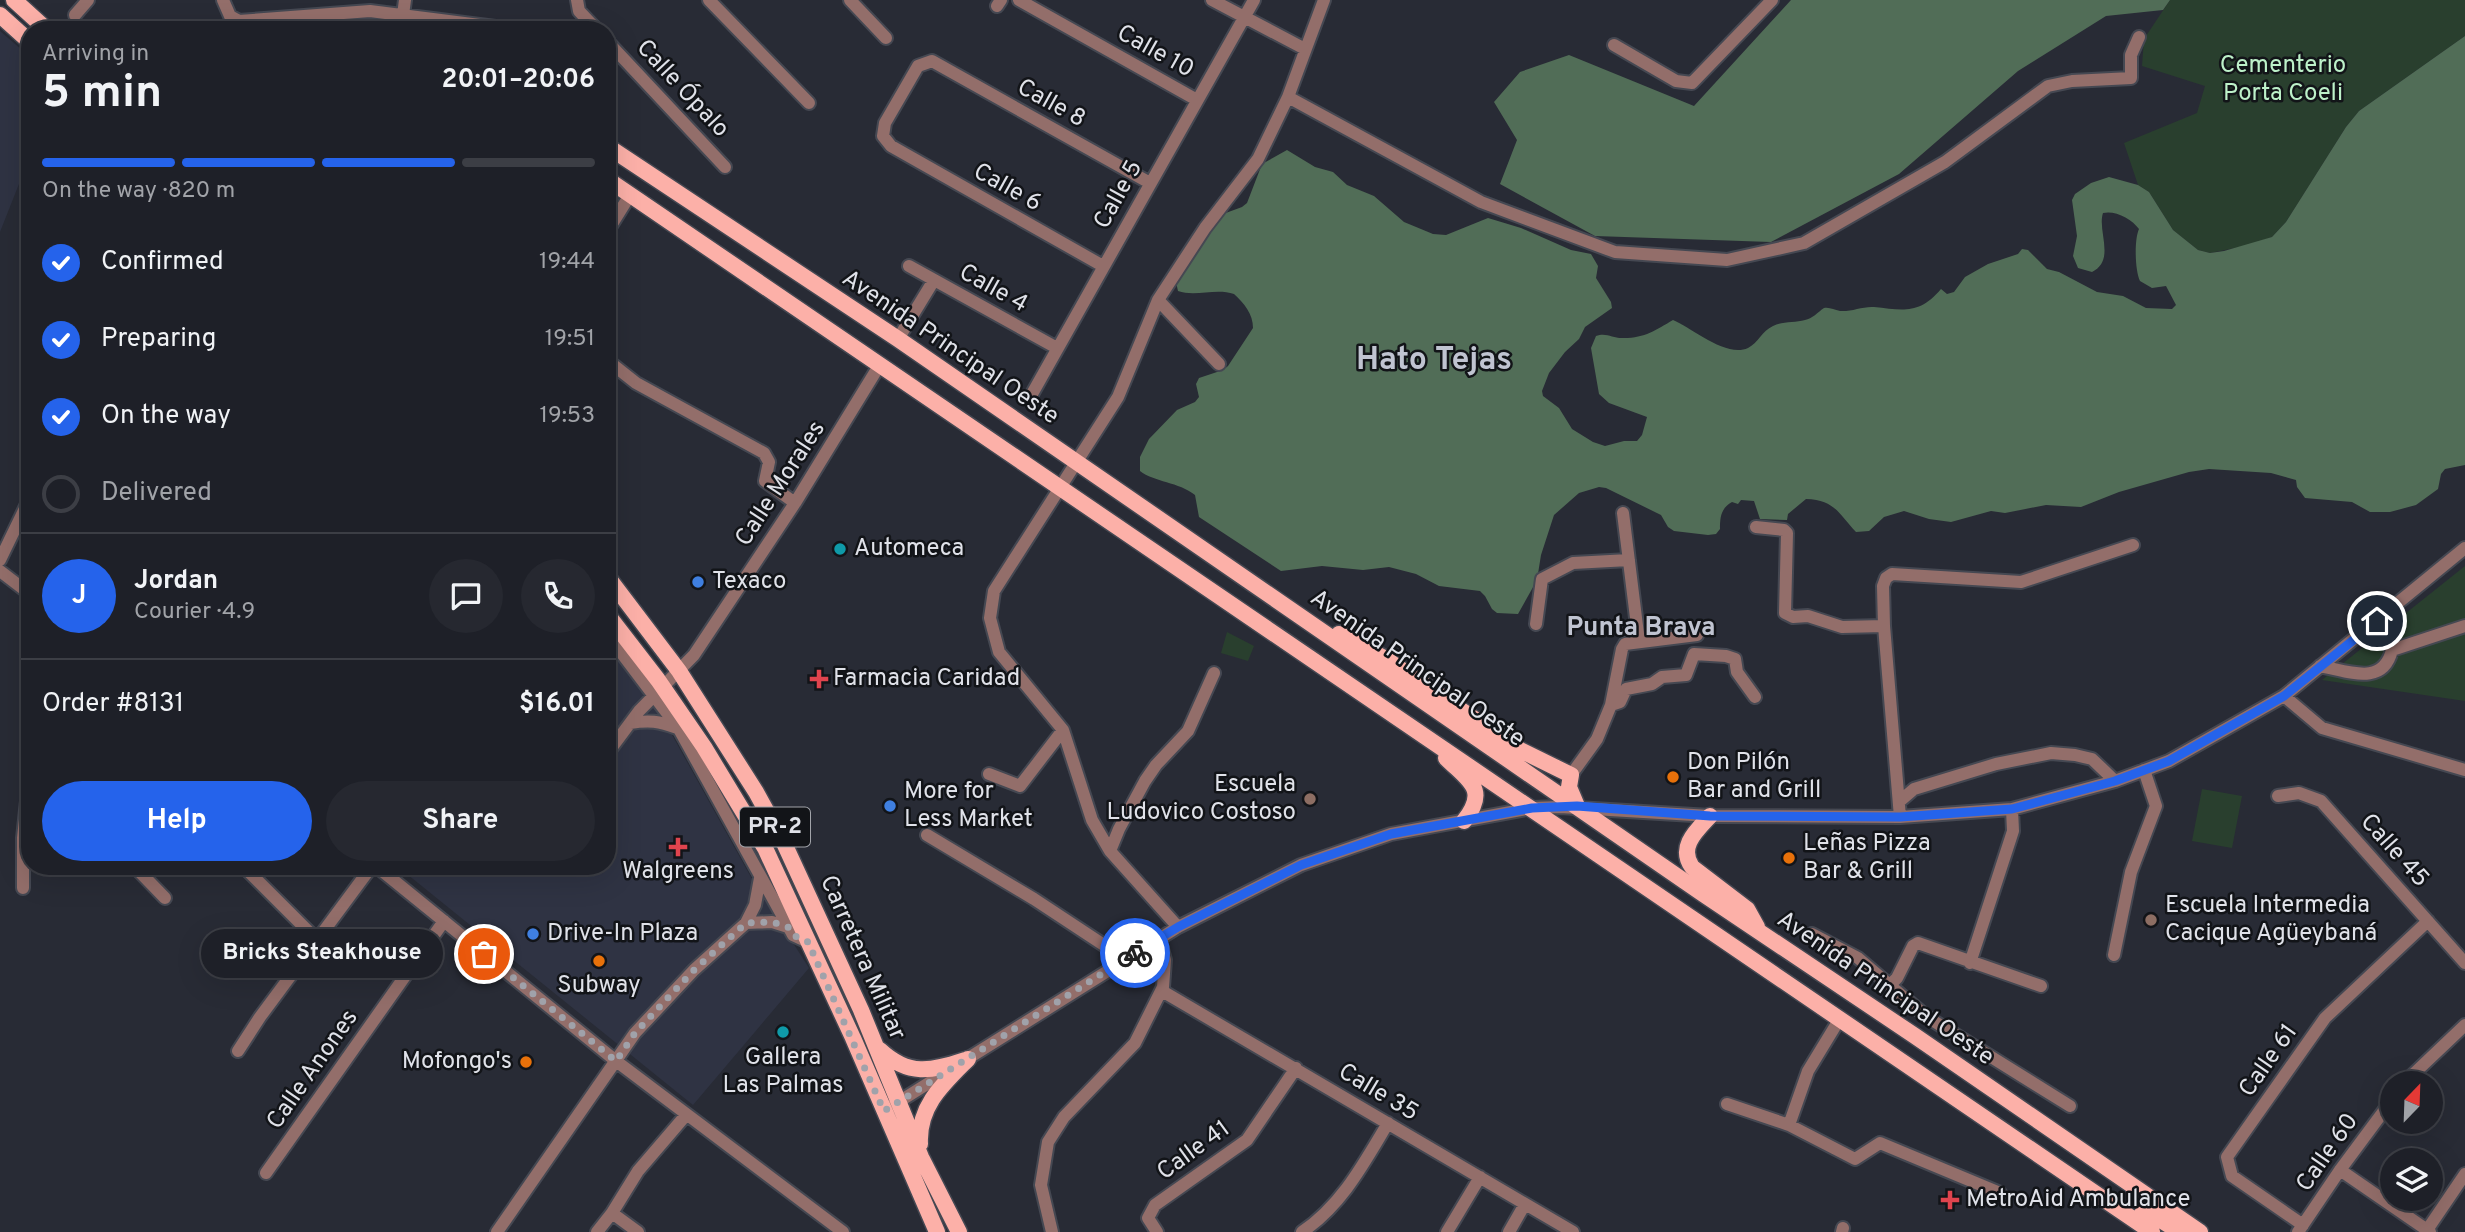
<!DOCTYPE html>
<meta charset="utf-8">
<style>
:root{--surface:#1e2028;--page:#262830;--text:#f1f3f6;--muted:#a1a3a8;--line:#3c3e45;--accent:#2563eb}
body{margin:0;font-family:Overpass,sans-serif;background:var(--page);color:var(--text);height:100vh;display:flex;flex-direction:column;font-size:26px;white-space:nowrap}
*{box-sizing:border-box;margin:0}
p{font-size:23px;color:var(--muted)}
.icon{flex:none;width:38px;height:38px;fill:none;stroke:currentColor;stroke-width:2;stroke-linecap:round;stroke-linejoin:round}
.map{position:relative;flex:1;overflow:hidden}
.sheet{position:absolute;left:21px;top:21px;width:595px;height:854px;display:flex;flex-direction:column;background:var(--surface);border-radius:28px;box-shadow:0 7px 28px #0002,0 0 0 2px var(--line)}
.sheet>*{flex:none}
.needle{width:46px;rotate:23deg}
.fabs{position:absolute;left:2380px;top:1071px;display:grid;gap:14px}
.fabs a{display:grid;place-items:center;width:63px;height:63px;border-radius:50%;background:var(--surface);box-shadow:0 7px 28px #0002,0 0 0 2px var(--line);font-size:35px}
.pin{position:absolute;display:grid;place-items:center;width:60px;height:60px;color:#fff;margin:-30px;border:4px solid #fff;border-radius:50%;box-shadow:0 2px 7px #0007}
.courier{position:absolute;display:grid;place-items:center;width:70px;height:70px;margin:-35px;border:5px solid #2563eb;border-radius:50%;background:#fff;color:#222;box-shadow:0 2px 9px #0007}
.bubble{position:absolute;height:49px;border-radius:24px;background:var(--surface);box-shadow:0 7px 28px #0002,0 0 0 2px var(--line);font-size:23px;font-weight:700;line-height:49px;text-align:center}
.headline em{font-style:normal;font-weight:700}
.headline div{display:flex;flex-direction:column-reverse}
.headline{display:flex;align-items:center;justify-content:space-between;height:119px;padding:0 21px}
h1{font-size:46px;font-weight:700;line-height:52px}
.bar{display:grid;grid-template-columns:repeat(4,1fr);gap:10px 7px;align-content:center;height:84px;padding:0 21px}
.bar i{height:9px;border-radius:5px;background:var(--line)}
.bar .active{background:var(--accent)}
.bar p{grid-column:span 4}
.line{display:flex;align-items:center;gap:18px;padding:0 21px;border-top:2px solid var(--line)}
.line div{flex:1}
.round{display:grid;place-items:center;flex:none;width:74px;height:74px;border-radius:37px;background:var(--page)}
ol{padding:0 21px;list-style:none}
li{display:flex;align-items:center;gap:21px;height:77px}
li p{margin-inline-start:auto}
li .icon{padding:7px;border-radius:50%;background:var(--accent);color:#fff;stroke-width:4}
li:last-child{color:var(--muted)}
li i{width:38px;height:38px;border:4px solid var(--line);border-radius:50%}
.button{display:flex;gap:14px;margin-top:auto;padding:14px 21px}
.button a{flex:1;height:80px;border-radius:42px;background:var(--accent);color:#fff;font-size:28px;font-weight:700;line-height:80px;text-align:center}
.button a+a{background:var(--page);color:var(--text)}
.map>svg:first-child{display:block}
.built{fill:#2f3343}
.green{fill:#293f2e}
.forest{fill:#516d57}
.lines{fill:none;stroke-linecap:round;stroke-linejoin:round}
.minor-casing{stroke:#454852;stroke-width:16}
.major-casing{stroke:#454852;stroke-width:19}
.minor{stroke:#936e6a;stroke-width:12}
.major{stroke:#fcb0a8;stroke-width:16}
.done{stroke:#a0a2aa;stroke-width:7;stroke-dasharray:0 12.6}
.route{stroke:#2563eb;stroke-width:9}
.culture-dot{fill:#0f9aa8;stroke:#121418;stroke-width:2.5}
.shop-dot{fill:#3f7fe0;stroke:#121418;stroke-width:2.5}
.health-dot{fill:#e0444e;stroke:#121418;stroke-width:2.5}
.food-dot{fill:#e8710a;stroke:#121418;stroke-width:2.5}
.education-dot{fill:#8d6e63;stroke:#121418;stroke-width:2.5}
.labels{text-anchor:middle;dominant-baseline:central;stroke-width:5;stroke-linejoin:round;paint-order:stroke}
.shield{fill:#121418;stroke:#a2a4aa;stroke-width:2}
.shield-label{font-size:23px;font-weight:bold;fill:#e0e2e9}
.street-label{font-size:24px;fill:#e0e2e9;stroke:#121418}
.park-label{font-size:24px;fill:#bdf1c9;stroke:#121418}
.poi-label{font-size:24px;fill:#e0e2e9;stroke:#121418;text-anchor:start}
.neighbourhood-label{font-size:26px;font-weight:bold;fill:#c0c4d1;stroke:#121418}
.district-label{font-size:32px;font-weight:bold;fill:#c0c4d1;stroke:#121418}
</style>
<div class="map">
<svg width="2465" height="1232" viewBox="0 0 2465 1232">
<rect width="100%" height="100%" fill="#282b35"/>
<path class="built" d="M0,31L30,57V156L0,232Z
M607,643L634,675L666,724L752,879L809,968L693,1105L397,866H607Z"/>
<path class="green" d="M2170,0H2465V36L2359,111L2346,127L2286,222L2272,237L2250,245L2210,253L2198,250L2173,230L2149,192L2138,185L2124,143L2197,113L2205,86L2142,66L2144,39Z
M2465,566V701L2322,680Z
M1227,632L1254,646L1248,661L1221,653Z
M2202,789L2242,796L2232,848L2192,841Z"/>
<path class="forest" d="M1791,0H2170L2163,10L2106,16L2018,71L1899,174L1771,242L1595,236L1500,184L1517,140L1494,102L1520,72L1569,55L1694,106Z
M2465,36V465L2445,469L2441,474L2438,489L2416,505L2390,512H2370L2352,502L2305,498L2297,487L2296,480L2271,473L2209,469L2189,472L2119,492L2081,507L2046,505L2005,513L1991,511L1951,522L1929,519L1904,511L1884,517L1869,531L1856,532C1839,514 1835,500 1806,499L1788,514L1787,520L1760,519L1754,501L1741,500L1738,504L1732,502C1721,508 1720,517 1720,529L1716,534L1708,535L1674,531L1668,527L1661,515L1606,488L1599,487L1579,493L1554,515L1541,555L1537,580L1518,614L1497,613L1492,609L1485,596L1480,591L1439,586L1416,574L1389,567L1363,570L1322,566L1281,571L1199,517L1195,495C1179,482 1154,482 1140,471V457L1149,439L1177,410L1195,402L1199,397L1196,384L1199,378L1223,370L1228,366L1253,328C1253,314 1244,303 1234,294C1216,288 1195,297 1178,291L1175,278L1223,214L1242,207L1247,203L1262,164L1287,150L1315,167L1333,172L1347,185L1374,196L1404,222L1433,234L1446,235L1488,218L1521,228L1571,250L1591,254L1598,266L1596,278L1611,302L1612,308L1585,327L1579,339L1565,352L1549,373L1542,391L1543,396L1559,408L1572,429L1593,442L1605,446L1624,441H1637L1642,435L1647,417L1609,403L1599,394L1591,348L1596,336C1607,332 1613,339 1624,338C1645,338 1656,330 1673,320C1692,328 1726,358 1748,348C1758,343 1762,331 1773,326C1783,321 1795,323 1805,320C1812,319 1818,312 1824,308C1830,307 1834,310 1840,311C1851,312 1863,306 1874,307C1903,310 1919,315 1941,289L1947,294L1954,292L1965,277L1988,264L2018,254L2022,249L2028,250L2047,269L2059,272L2097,292L2123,296L2146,308L2172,309L2176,305L2166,286L2152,288L2140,281C2135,271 2134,240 2139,229C2132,219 2115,210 2103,213C2097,231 2116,260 2092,272L2078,268L2073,256L2077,236L2072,200L2075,194L2091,183L2109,177L2138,185L2149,192L2173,230L2198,250L2210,253L2224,251L2272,237L2286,222L2346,127L2359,111Z"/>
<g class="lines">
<defs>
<path id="minor" d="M223,0L230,16L239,21L370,11L519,30
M577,0L579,11L597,30
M709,0L809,103
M850,0L886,38
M1019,0L1197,100
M1212,0L1305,49
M997,6L1001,0
M75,15L88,0
M403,15L405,0
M607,41L725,167
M1614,45L1676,81L1692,83L1772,0
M1288,97L1481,202L1615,252L1727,260L1804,243L1945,162L2048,86L2072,81L2131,78V55L2139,37
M607,232L630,195
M909,266L1057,348
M1103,266L891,146L883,136L885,123L918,66L932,61L1150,183
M1158,300L1219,364
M898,339L934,280
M607,360L636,383L764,453L769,462L765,481L795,503
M1032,394L1254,0
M1623,513L1639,642
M1756,527L1784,530L1787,533L1785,613L1793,617L1808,616L1842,627L1884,626
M0,560L30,498
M0,571L30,594
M2377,621L2392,650
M1536,624L1542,579L1573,563L1629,560
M607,634L679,729L793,935L808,942
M2320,666C2348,671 2383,687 2392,650L2465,626
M2284,696L2322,728L2465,770
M1611,705L1620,702L1626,689L1652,684L1662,677L1686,675L1694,654L1726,656L1735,659L1737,672L1755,697
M630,723C649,720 659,721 677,728
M607,754L639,711L694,655L795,503L879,366
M989,774L1020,786L1063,730
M1571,775L1597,739L1611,705L1622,649L1625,644L1697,635
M2278,796L2299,793L2321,801L2465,963
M1900,801L1914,789L1996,764L2051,753L2075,755L2092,759L2115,781
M1900,817L1884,626L1883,586L1886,578L1892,574L2021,582L2133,545
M927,835L1034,899L1125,959
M1110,851L1119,829L1145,781L1156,765L1188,731L1214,673
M134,866L165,898
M243,866L317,940
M376,866L616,1061L843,1232
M23,888V838L30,773
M746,923L772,922L788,927
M1178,927L1110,851L1092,820L1063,730L999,652L990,618L994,591L1118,397L1158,300L1205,228L1258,159L1288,97L1324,0
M1812,934L1858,958L1927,1017L2070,1106
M2114,955L2131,872L2156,806L2144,770
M1970,963L2013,831L2012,809
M1891,984L1897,978L1913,946L1918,943L2041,986
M1162,991L1573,1232
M238,1051L260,1017L372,866
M2404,1083L2465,1025
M1727,1104L1789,1125L1855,1159L1880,1143L2000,1193
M884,1111L1178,927L1301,865L1391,834L1532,808L1560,807L1710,816L1900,817L2012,809L2115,781L2169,761L2284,696L2465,548
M1789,1125L1808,1071L1839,1020
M2340,1170L2430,1232
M266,1173L444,921
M612,1213L638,1232
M2303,1225L2232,1176L2227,1157L2325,1018L2428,921
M2427,1230L2465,1174
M497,1232L635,1033L694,970L746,923L755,905L760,878
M597,1232L612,1213L638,1171L686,1115
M1052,1232L1041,1185L1048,1142L1064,1117L1135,1043L1163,987L1165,960L1159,938
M1157,1232L1148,1218L1155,1205L1247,1140L1296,1068
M1302,1232C1342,1205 1364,1163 1388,1123
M1447,1232L1480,1177
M1509,1232L1525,1204
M1842,1232L1843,1228
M2298,1232L2340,1170L2392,1100"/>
<path id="major" d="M14,0L47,30
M0,15L30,42
M313,30H351
M607,146L898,339L1703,894L1915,1036L2200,1232
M607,179L2152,1232
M607,576L679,671L756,792L784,843L861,1010L921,1157L959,1232
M607,614L658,680L704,747L765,848L853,1038L937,1232
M1339,634L1384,658L1520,750L1571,775L1569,787L1577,806
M1446,758C1469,781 1489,789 1464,821
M1710,816C1696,831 1678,847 1692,867L1747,909L1757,927
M880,1050C909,1077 931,1071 965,1060
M920,1144C918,1106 943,1084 968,1059
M2136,1221L2142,1214H2151L2180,1232"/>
</defs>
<use href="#minor" class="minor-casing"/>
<use href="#major" class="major-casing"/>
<use href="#minor" class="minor"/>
<use href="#major" class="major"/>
</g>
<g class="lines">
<path class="done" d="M484,954L616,1061L635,1033L694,970L746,923L772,922L788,927L793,935L808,942L884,1111L1135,953"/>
<path class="route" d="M1135,953L1178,927L1301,865L1391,834L1532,808L1577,806L1710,816L1900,817L2012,809L2038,802L2115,781L2169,761L2284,696L2377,621"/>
</g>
<g class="culture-dot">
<circle cx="840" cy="549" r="7"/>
<circle cx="783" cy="1032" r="7"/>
</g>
<g class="shop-dot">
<circle cx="698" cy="582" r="7"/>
<circle cx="890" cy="806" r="7"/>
<circle cx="533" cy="934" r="7"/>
</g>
<g class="health-dot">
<path d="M815.5 668.5h7v7h7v7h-7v7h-7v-7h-7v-7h7z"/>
<path d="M674.5 836.5h7v7h7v7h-7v7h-7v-7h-7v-7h7z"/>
<path d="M1946.5 1189.5h7v7h7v7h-7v7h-7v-7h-7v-7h7z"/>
</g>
<g class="food-dot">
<circle cx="1673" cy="777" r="7"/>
<circle cx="1789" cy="858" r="7"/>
<circle cx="599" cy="961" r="7"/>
<circle cx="526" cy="1062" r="7"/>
</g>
<g class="education-dot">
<circle cx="1310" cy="799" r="7"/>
<circle cx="2151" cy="920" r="7"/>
</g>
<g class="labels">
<rect class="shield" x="740" y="807.5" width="70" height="39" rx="5"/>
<g class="shield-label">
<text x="775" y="827">PR-2</text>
</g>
<g class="street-label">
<text transform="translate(1155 52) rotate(29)">Calle 10</text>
<text transform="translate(682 89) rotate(47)">Calle Ópalo</text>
<text transform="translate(1051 104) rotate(29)">Calle 8</text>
<text transform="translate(1007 188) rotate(29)">Calle 6</text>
<text transform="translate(1119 195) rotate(-61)">Calle 5</text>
<text transform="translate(993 289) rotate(29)">Calle 4</text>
<text transform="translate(950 348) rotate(34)">Avenida Principal Oeste</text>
<text transform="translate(781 484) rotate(-57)">Calle Morales</text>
<text transform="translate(1417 669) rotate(35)">Avenida Principal Oeste</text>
<text transform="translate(2394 851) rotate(48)">Calle 45</text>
<text transform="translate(862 958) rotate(66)">Carretera Militar</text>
<text transform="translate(1885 989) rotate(34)">Avenida Principal Oeste</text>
<text transform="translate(2269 1061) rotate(-55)">Calle 61</text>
<text transform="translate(313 1070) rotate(-55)">Calle Anones</text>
<text transform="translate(1378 1093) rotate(31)">Calle 35</text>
<text transform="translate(1194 1151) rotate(-36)">Calle 41</text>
<text transform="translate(2328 1153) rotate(-55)">Calle 60</text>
</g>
<g class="park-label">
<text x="2283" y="66">Cementerio<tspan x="2283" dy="28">Porta Coeli</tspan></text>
</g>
<g class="poi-label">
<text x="854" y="549">Automeca</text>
<text x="712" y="582">Texaco</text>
<text x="833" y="679">Farmacia Caridad</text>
<text x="1687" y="763">Don Pilón<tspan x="1687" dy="28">Bar and Grill</tspan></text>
<text x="1296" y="785" text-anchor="end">Escuela<tspan x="1296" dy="28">Ludovico Costoso</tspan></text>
<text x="904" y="792">More for<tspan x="904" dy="28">Less Market</tspan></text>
<text x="1803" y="844">Leñas Pizza<tspan x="1803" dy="28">Bar &amp; Grill</tspan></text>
<text x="678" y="872" text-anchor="middle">Walgreens</text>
<text x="2165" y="906">Escuela Intermedia<tspan x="2165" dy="28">Cacique Agüeybaná</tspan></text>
<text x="547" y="934">Drive-In Plaza</text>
<text x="599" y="986" text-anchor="middle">Subway</text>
<text x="783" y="1058" text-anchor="middle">Gallera<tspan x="783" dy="28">Las Palmas</tspan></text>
<text x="512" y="1062" text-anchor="end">Mofongo's</text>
<text x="1966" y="1200">MetroAid Ambulance</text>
</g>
<g class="neighbourhood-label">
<text x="1641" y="628">Punta Brava</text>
</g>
<g class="district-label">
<text x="1434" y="361">Hato Tejas</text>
</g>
</g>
</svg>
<div class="fabs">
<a><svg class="needle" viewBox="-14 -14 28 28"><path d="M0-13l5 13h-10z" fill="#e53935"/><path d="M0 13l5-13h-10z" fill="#a1a3a8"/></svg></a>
<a><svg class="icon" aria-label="layers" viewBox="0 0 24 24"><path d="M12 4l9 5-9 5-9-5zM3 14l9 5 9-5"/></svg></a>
</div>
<div class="pin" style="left:484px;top:954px;background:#ea580c"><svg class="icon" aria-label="bag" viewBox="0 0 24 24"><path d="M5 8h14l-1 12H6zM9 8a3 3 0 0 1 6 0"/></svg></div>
<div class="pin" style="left:2377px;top:621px;background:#1f2937"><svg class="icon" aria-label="home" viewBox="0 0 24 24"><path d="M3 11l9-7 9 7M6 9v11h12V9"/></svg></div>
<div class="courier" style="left:1135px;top:953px"><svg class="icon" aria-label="bike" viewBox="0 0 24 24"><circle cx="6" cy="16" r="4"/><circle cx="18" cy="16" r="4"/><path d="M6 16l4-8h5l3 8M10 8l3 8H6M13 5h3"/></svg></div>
<div class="bubble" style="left:201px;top:929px;width:242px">Bricks Steakhouse</div>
<section class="sheet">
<div class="headline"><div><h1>5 min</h1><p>Arriving in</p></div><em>20:01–20:06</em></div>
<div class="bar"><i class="active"></i><i class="active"></i><i class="active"></i><i></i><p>On the way · 820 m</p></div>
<ol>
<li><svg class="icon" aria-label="check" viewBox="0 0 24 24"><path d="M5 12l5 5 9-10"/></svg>Confirmed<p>19:44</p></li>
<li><svg class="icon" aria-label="check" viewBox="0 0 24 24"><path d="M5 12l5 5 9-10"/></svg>Preparing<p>19:51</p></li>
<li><svg class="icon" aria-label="check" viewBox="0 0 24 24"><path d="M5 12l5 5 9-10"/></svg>On the way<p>19:53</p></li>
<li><i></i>Delivered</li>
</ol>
<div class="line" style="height:126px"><b class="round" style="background:var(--accent);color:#fff">J</b><div><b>Jordan</b><p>Courier · 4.9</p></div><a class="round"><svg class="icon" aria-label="chat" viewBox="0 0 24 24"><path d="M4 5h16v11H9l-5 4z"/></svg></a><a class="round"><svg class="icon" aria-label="phone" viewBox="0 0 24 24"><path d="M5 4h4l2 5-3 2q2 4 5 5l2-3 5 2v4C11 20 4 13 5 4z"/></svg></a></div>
<div class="line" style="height:91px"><div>Order #8131</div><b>$16.01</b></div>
<div class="button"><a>Help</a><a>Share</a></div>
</section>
</div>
